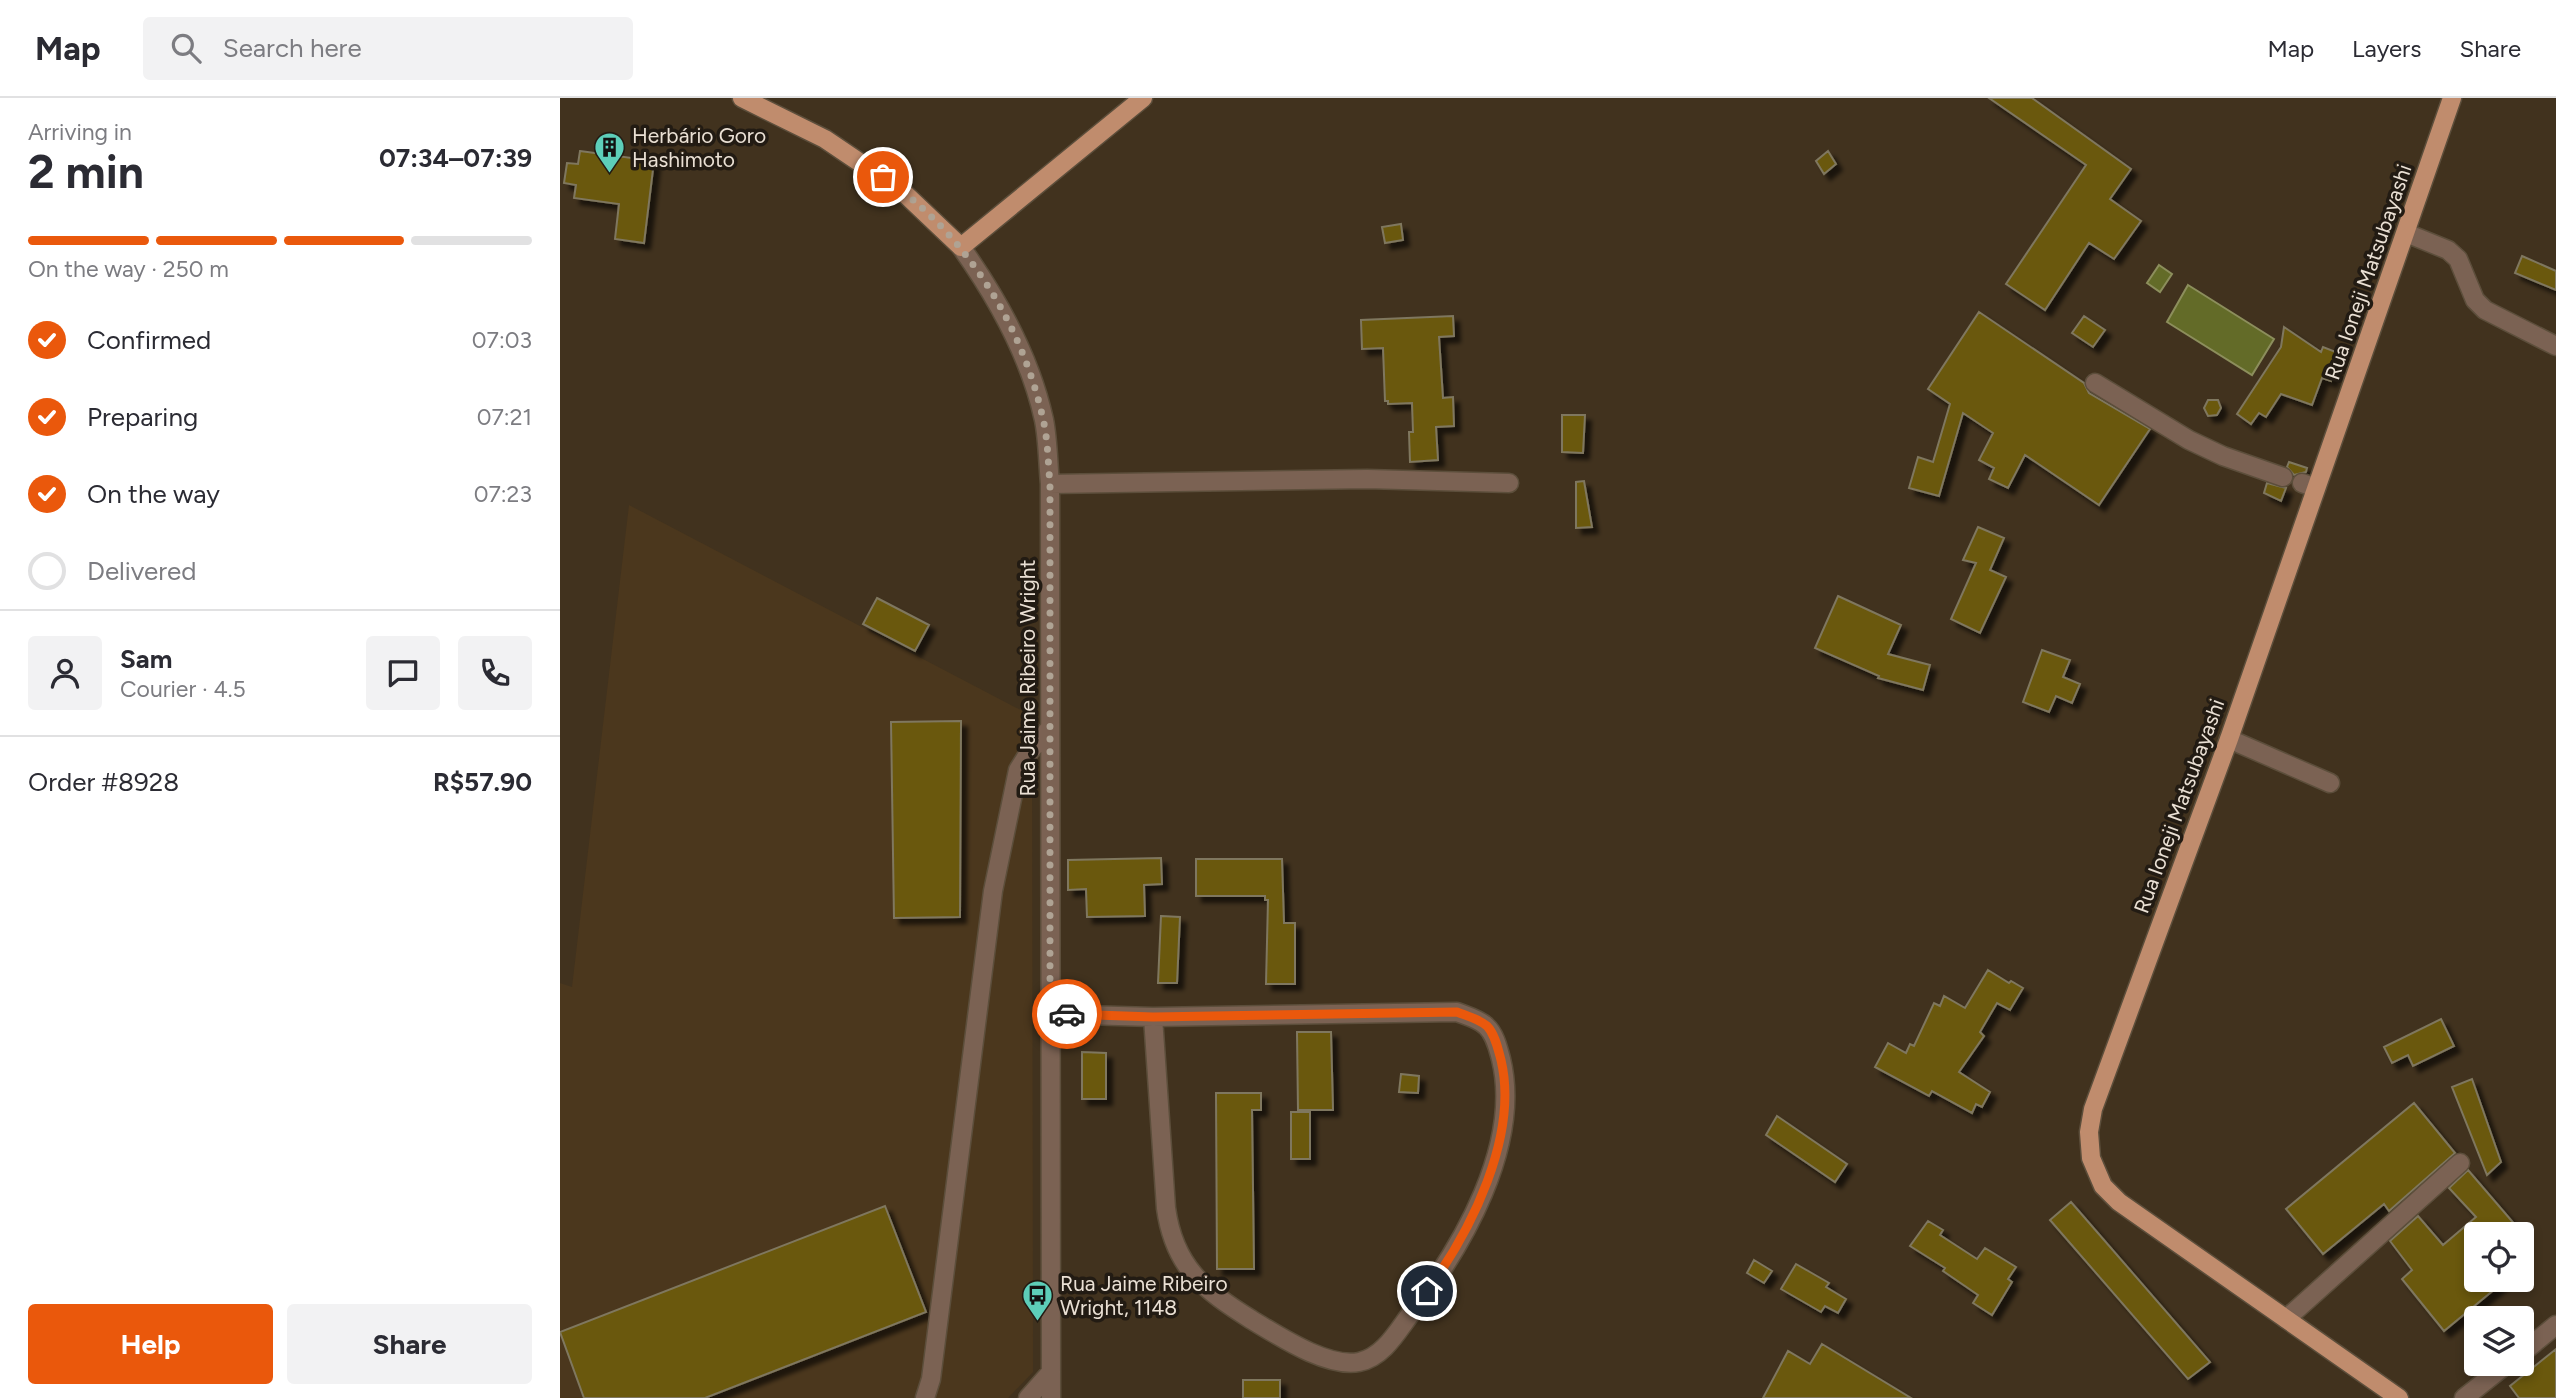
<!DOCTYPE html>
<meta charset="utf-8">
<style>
:root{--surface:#fff;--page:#f2f2f3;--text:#2b2b33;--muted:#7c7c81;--line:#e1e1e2;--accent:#ea580c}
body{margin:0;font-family:Figtree,sans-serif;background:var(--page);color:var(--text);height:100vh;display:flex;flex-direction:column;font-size:26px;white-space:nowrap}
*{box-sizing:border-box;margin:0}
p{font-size:23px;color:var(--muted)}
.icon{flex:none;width:38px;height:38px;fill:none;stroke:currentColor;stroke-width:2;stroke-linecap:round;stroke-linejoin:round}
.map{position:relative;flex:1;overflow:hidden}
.details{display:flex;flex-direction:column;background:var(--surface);width:560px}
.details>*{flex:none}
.buttons{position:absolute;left:1904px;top:1124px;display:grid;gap:14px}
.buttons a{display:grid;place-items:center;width:70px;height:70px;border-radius:7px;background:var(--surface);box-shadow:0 4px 10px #0003;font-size:35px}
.pin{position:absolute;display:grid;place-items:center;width:60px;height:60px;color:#fff;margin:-30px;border:4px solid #fff;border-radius:50%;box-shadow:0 2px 7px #0007}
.courier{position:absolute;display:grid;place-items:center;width:70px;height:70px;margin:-35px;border:5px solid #ea580c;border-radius:50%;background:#fff;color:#222;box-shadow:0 2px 9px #0007}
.overview em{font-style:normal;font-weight:700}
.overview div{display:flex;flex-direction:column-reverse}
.overview{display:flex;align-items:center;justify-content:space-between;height:119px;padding:0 28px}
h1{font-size:46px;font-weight:700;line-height:52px}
.bar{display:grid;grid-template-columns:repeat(4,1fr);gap:10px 7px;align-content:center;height:84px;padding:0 28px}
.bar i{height:9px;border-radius:5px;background:var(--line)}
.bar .selected{background:var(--accent)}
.bar p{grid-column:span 4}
.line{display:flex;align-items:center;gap:18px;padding:0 28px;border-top:2px solid var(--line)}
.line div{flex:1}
.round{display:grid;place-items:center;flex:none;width:74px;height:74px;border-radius:7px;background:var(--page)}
ol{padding:0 28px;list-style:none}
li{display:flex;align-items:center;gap:21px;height:77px}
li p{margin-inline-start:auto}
li .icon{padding:7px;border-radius:50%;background:var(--accent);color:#fff;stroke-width:4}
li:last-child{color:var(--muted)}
li i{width:38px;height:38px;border:4px solid var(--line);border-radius:50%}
.cta{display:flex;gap:14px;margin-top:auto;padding:14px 28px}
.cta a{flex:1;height:80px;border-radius:7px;background:var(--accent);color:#fff;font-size:28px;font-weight:700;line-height:80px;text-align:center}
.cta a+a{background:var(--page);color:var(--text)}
header{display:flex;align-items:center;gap:42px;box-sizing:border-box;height:98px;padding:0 35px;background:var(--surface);border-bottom:2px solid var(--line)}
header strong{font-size:33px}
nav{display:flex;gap:38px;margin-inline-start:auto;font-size:24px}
.search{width:490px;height:63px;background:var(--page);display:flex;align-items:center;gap:18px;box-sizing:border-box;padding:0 24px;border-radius:7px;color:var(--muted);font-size:26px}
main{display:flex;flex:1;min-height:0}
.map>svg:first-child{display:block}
.built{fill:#4b371d}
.water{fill:#636b28;stroke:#8c8e5c;stroke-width:2}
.building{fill:#6a580d;stroke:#7f775e;stroke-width:2;filter:url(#shadow)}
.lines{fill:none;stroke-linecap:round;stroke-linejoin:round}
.minor-casing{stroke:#5c4e3b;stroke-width:21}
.major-casing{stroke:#5c4e3b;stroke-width:21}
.minor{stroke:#7b6253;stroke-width:18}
.major{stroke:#c08c6d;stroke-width:18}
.done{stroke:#afa394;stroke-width:7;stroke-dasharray:0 12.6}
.route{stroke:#ea580c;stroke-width:9}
.labels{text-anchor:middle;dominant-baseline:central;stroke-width:7;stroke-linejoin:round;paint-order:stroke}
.poi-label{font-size:21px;fill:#eae0d4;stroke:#221b13;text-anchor:start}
.street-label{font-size:21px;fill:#eae0d4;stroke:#221b13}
</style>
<header>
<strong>Map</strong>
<div class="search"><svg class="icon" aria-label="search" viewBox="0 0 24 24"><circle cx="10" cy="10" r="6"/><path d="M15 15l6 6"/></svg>Search here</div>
<nav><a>Map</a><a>Layers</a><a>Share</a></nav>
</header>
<main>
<section class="details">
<div class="overview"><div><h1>2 min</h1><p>Arriving in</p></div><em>07:34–07:39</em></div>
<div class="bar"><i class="selected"></i><i class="selected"></i><i class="selected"></i><i></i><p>On the way · 250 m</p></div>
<ol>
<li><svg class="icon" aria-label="check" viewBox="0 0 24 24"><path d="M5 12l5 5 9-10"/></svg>Confirmed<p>07:03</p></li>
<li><svg class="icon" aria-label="check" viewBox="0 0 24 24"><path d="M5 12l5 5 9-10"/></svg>Preparing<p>07:21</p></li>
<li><svg class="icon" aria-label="check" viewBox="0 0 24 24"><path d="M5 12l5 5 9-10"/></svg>On the way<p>07:23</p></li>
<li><i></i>Delivered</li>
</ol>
<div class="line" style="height:126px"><a class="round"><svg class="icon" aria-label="person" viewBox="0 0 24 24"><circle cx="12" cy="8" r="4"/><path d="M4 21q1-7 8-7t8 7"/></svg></a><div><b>Sam</b><p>Courier · 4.5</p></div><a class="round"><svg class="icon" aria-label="chat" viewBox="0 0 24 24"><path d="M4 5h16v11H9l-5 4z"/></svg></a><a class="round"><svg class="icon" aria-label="phone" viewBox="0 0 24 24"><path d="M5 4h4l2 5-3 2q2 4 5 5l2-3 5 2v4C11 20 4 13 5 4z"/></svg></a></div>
<div class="line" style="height:91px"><div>Order #8928</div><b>R$57.90</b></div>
<div class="cta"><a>Help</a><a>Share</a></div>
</section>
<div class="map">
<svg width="1996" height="1300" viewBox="0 0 1996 1300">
<defs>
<filter id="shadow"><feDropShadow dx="6" dy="6" stdDeviation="2" flood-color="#0009"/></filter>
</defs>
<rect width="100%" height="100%" fill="#41321e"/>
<path class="built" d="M69,407L472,618L473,1274L448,1300H0V885L12,889Z"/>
<path class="water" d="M1599,167L1612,176L1600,194L1587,185Z
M1628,187L1714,241L1692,277L1607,224Z"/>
<path class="building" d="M1429,0H1472L1571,71L1550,101L1581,123L1554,161L1529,145L1485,212L1446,186L1526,67Z
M20,53L94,63L84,145L55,141L59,106L14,100L16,87L4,85L7,65L18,66Z
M1268,53L1276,66L1264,76L1256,63Z
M841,126L843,142L825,145L822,129Z
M1962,158L1996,173V192L1955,175Z
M1419,214L1524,285L1529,295L1590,331L1539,407L1465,357L1448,390L1429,381L1434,370L1419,362L1433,335L1403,315L1379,398L1349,390L1358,359L1373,364L1390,306L1368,291Z
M893,218L894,238L879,239L883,300L893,299L894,328L876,329L878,362L850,364L849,334H853L852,305L828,306V303H825L823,250L802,251L801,222Z
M1524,218L1545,232L1533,249L1512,235Z
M1724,229L1761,254L1763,249L1781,256L1771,283L1762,280L1752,307L1721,296L1706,319L1699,315L1691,326L1677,316L1721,249Z
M1648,302H1658L1661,310L1657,317L1648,318L1644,310Z
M1002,317H1025L1023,355L1002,354Z
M1729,364L1747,370L1746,374L1734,377L1727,369Z
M1024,383L1032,429L1016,430V384Z
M1707,385L1726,390L1721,403L1704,395Z
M1418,429L1444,440L1430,472L1446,479L1420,535L1391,521L1416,465L1403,462Z
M1278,498L1341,527L1328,556L1370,567L1363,592L1318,580L1319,578L1255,550Z
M317,500L369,527L355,553L303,526Z
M1482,552L1510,562L1503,579L1520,586L1512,605L1496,598L1489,614L1463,604Z
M401,623L400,819L334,820L331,624Z
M601,760L602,786L584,787L585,818L527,819L526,791L508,792V762Z
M636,761H722L724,825H735V886H706L708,802H705V798H636Z
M601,818L620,819L617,885H598Z
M1428,872L1449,885L1451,883L1463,890L1450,912L1437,905L1420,934L1424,938L1399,974L1430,994L1422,1009L1416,1006L1412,1015L1372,993L1369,998L1315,969L1328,945L1346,955L1350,946L1354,948L1374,905L1380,908L1384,898L1405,910Z
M1881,921L1894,948L1853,968L1848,957L1832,965L1824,949Z
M737,934H771L773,1012H738Z
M522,954L546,955V1001H522Z
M841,976L859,978L858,995L839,994Z
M1912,981L1941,1064L1927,1077L1892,989Z
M656,995H701V1012H692L694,1171H657Z
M1854,1005L1895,1055L1829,1113L1824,1106L1763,1156L1726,1111Z
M731,1014H750V1061H731Z
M1217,1018L1287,1066L1275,1084L1206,1037Z
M1908,1072L1963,1136H1916V1181H1947L1884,1233L1842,1181L1852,1172L1830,1143L1858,1118L1883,1147L1916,1119L1889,1090Z
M1511,1104L1650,1264L1628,1281L1490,1122Z
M325,1108L366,1214L145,1300H24L0,1234Z
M1368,1123L1383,1132L1380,1137L1417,1161L1425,1150L1456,1169L1448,1181L1452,1184L1432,1217L1413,1205L1418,1197L1383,1173L1385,1170L1350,1148Z
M1194,1162L1212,1173L1204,1185L1187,1175Z
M1236,1166L1269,1185L1266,1189L1286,1201L1278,1215L1265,1208L1261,1214L1221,1191Z
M1262,1246L1351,1300H1203L1228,1253L1250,1266Z
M1996,1251V1300H1959L1950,1288Z
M683,1282H720V1300H683Z"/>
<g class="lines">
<defs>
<path id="minor" d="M1846,135L1888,152L1898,161L1915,202L1925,212L1996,248
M401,149C438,201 470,258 484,322C488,342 488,365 490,386L491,1300
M1535,285L1629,342L1663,358L1723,379
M1742,385L1756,390
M490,386L807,381L949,385
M1669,641L1770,685
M490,916L593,919L897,914C907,918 919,921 926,928C935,936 938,950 941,961C962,1047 902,1149 852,1214C838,1232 824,1259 799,1264C767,1270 719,1238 692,1222C644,1192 614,1169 606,1110L593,919
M1726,1221L1900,1065
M1962,1255L1996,1227
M365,1300L371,1281L433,793L458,672L470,653L490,630
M468,1300L491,1274
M1904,1300L1948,1265"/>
<path id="major" d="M182,0L265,41L342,93L401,149L583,0
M1839,1300L1559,1104L1543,1088L1531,1060L1529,1034L1533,1011L1669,641L1892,0"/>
</defs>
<use href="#minor" class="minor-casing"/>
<use href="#major" class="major-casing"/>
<use href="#minor" class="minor"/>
<use href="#major" class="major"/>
</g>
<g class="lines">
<path class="done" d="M323,79C405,135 462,225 483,321C488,342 488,365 490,386V916H507"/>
<path class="route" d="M507,916L593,919L897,914C907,918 919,921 927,928C935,936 938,951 941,962C959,1038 911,1133 867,1193"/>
</g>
<defs>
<symbol id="building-pin" viewBox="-11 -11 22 30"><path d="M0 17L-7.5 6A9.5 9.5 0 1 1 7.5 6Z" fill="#5dceb9" stroke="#221b13"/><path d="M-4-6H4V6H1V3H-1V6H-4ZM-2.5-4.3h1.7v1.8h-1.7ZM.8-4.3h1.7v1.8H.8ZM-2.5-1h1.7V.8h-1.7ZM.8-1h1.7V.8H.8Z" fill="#111"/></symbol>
<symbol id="bus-pin" viewBox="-11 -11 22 30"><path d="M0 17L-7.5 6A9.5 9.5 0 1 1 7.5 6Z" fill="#5dceb9" stroke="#221b13"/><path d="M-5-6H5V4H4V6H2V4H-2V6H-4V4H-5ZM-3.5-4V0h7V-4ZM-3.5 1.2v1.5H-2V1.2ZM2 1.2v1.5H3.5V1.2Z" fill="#111"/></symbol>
</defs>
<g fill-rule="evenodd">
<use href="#building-pin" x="32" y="32" width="35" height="47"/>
<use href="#bus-pin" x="460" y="1180" width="35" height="47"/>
</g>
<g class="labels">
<g class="poi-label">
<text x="72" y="37">Herbário Goro<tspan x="72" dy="24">Hashimoto</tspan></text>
<text x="500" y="1185">Rua Jaime Ribeiro<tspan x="500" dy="24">Wright, 1148</tspan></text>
</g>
<g class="street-label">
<text transform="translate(1808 174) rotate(-71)">Rua Ioneji Matsubayashi</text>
<text transform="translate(467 580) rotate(-90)">Rua Jaime Ribeiro Wright</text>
<text transform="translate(1619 708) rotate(-70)">Rua Ioneji Matsubayashi</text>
</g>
</g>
</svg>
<div class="buttons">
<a><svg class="icon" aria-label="locate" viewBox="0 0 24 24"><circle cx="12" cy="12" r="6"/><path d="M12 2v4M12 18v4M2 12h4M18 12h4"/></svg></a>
<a><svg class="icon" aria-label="layers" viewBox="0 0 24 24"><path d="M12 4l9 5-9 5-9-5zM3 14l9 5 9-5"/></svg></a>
</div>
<div class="pin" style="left:323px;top:79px;background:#ea580c"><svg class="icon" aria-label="bag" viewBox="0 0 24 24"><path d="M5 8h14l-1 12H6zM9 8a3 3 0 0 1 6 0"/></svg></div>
<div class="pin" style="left:867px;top:1193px;background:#1f2937"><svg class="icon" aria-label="home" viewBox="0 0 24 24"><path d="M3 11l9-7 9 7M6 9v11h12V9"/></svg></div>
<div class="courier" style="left:507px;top:916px"><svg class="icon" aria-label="car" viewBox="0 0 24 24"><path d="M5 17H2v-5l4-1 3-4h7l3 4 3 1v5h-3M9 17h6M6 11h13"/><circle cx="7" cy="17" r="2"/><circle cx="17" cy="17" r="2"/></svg></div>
</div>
</main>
